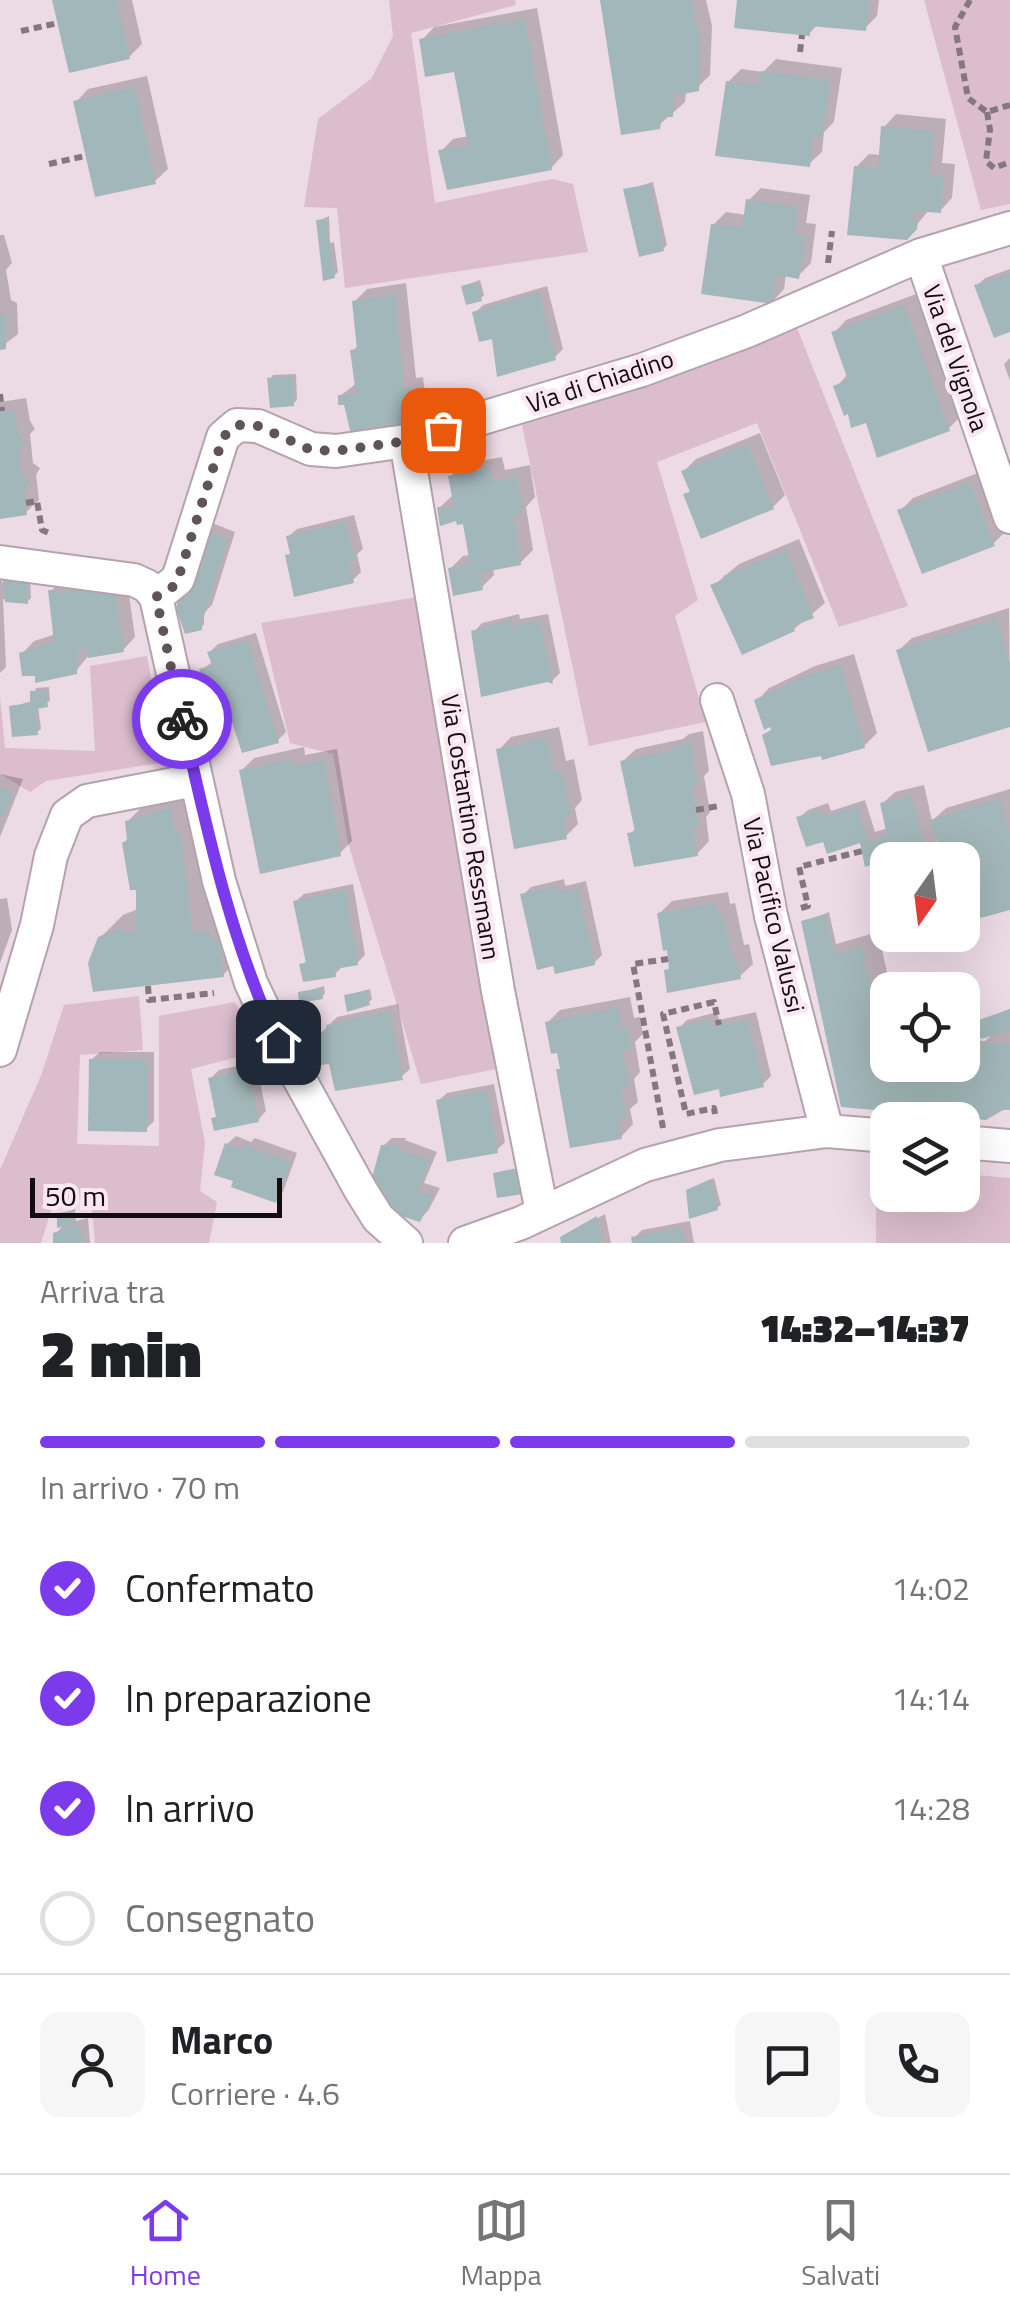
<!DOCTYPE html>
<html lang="it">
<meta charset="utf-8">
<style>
:root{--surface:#fff;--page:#f6f6f6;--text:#202124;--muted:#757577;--line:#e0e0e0;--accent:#7c3aed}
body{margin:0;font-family:"Titillium Web",sans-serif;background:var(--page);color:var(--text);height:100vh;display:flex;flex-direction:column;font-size:38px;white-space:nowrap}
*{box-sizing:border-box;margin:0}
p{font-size:32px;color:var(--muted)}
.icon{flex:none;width:55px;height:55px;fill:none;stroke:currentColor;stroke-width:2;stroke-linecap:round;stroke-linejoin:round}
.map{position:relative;height:1243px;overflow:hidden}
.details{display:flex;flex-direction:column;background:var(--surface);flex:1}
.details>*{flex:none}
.needle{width:65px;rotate:194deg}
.controls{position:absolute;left:870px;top:842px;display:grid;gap:20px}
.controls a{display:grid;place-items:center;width:110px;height:110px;border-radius:20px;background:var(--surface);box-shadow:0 10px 40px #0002;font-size:50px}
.scale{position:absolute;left:30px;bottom:25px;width:252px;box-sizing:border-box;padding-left:10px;border:5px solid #120c0f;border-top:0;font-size:28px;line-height:35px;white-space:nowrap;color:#120c0f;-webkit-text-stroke:8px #fae7f1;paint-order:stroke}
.pin{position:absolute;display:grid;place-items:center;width:85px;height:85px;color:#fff;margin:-42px;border-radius:20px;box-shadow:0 5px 15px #0006}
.courier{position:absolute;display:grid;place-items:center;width:100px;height:100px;margin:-50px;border:8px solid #7c3aed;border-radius:50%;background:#fff;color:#222;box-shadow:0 2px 12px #0007}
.overview em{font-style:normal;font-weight:800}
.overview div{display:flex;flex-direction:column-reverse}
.overview{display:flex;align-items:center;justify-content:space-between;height:170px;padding:0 40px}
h1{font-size:65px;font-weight:800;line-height:75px}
.bar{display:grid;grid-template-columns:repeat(4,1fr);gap:15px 10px;align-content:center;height:120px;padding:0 40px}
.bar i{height:12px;border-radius:8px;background:var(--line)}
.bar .active{background:var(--accent)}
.bar p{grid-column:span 4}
.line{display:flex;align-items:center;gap:25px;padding:0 40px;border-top:2px solid var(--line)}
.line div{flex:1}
.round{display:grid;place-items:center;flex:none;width:105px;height:105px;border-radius:20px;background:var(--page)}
ol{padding:0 40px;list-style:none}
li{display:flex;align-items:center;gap:30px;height:110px}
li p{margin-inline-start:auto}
li .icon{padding:10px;border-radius:50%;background:var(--accent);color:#fff;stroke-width:4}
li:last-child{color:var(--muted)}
li i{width:55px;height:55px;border:5px solid var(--line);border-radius:50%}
.tab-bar{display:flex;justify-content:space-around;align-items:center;height:140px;border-top:2px solid var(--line);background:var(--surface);font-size:28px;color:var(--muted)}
.tab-bar a{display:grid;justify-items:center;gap:5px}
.tab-bar .active{color:var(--accent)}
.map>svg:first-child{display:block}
.green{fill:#dbbdce}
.shadow{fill:#0003}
.building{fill:#a2b7b9}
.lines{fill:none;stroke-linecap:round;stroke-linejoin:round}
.minor-casing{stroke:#b4a3ad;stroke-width:36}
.path{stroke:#84777e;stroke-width:6;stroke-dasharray:8 5;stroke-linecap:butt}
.minor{stroke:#fff;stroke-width:32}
.done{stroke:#5e545a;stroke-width:10;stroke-dasharray:0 18}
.route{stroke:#7c3aed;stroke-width:12}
.labels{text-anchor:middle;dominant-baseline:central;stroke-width:9;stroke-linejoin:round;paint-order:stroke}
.street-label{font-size:25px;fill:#120c0f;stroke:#fae7f1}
</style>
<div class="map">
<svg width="1010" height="1243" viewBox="0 0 1010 1243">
<rect width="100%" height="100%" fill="#ecdae4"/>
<path class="green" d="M389,0H515L516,5L411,33L435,203L552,179L573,184L588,252L345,288L337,208L304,207L318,119L371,79L393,36Z
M924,0H1010V204L981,210Z
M797,328L908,606L839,627L757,423L657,462L698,600L675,616L706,722L589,746L522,425Z
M418,597L501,1068L421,1084L348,843L333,754L290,743L261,623Z
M147,656L166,762L46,781L30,792L0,774V696L5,748L95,751L90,666Z
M139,996L143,1050L80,1055L77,1144L159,1146V1016L235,1002L261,1051L191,1069L205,1143L200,1191L217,1202L209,1243H95L92,1207L78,1198L54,1201L41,1243H0V1170L42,1073L64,1005Z
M876,1166L887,1167L888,1195H962L963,1174L1010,1178V1243H876Z"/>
<path class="shadow" d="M55,0H132L142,44L129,57Z
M603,0H706L712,26L710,75L697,88L686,91L685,102L658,126Z
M739,0H879L877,16L865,28L818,24L809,34Z
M537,8L563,155L551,168L441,151L453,139L469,136L456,69L422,40L434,27Z
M776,59L842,68L834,122L824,132L822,152L809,164L728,82L741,69L763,72Z
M147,76L168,169L155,181L76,102L88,89Z
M896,114L946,119L942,163L955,164L952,198L940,211L929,210L906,238L856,167L869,154L881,155L884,127Z
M653,182L667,245L663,249L626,190Z
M761,188L810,195L806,223L816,224L811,263L798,276L786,274L784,289L772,302L713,225L726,212L746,215L748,201Z
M329,216L330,243L334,242L338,272L334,276L318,221Z
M0,235H4L12,263L6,270L11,300L17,303L18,334L0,348Z
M1010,269V329L977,286L985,278Z
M480,280L484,295L481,298L464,286Z
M406,283L416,378L423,377L425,394L417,402V416L405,429L346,402L340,396L357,383L353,351L359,344L354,302L367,289Z
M547,286L563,349L555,357L494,336L475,313L483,305Z
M916,294L961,416L948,429L867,420L836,387L848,374L834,333L846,320Z
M1010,358V381L1004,364Z
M296,374L297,400L293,404L270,379L273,375Z
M26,398L30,421L35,429L30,434L33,463L40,468L36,475L39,500L26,512L0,516V402Z
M760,433L785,495L773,507L686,495L691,490L684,471L696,459Z
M502,457L505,470L530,465L535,497L526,507L533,550L520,563L493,568L494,575L481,588L450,569L463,556L471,555L465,521L439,508L452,496L450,477L463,464Z
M983,471L1006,531L993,544L900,511L913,498Z
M354,515L363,549L357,554L361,572L353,580L288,556L292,552L288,537L297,529Z
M212,523L235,532L212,605L204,613V624L201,628L184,608Z
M799,539L825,603L794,629L713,586L739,564Z
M0,564L2,583L9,576L30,579L31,598L27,602L3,599L6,667L0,673Z
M64,578L127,581L135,637L123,650L89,655L76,671L22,654L34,641L56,634L51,591Z
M1009,608L1010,724L899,650L912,638Z
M519,614L520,619L548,614L560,673L552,681L474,632L482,623Z
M256,633L286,732L278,740L229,707L202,670L213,661L210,652L218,644Z
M854,654L877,733L864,746L765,736L780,721L757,701L769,688L815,666Z
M49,687L50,701L38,706L41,729L37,732L11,707L32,701L36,688Z
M559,727L566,761L574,759L582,800L575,808L578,824L566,836L499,750L511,737Z
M703,731L709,771L704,776L710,812L706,817L709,841L697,854L630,834L637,827L623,761L636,749L683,739L689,734Z
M304,747L305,755L337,749L352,841L340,853L242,770L254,758Z
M0,774L23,779L0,837Z
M924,785L932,821L946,808L1010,789V908L962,860H948L936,839L941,860H896L861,840L825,839L799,818L808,810L828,803L831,811L865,800L875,832L888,828L882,804L895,792Z
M192,788L245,952L223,975L100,938L123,915L138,909V887L127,822L149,800Z
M564,879L565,886L586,881L602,955L594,963H555L523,895L531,887Z
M353,884L365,955L357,963L344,965L335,974L302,965L307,960L295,902L304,894Z
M728,892L730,904L735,903L744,945L749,944L753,964L740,976L666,971L672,966L659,914L672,901Z
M7,898L12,930L0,963V899Z
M829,912L836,944L878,932L891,990H888V1065H962V1040L985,1041L994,1033L976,1023L1010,1009V1108L843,1105L804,922Z
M324,986L325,993L322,997L300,993Z
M370,989L372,999L368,1003L347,995Z
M630,997L634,1018L640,1017L643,1034L635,1042L640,1072L634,1079L638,1102L630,1109L633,1124L621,1137L562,1067L547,1023L560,1010Z
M398,1004L410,1069L401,1077L320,1034L337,1017Z
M717,1012L719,1020L756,1012L771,1076L763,1084L679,1028L687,1020Z
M100,1052H154V1121L146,1129L91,1060Z
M256,1062L266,1111L258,1120L214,1119L218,1114L210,1079L219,1070Z
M494,1084L505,1142L497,1150L438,1101L447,1093Z
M236,1136L251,1142L255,1138L297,1153L283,1192L275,1200L227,1144Z
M392,1138H406L405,1140L437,1152L424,1183L440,1188L428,1211L420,1219L383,1146Z
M714,1178L721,1205L717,1208L689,1191Z
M75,1209L76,1221L88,1218L90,1243H55V1234L65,1224L59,1214Z
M605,1214L611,1243H563V1238Z
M690,1221L694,1243H635L634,1238L642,1230Z"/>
<path class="building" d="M52,0H117L130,59L69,73Z
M600,0H691L700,40L699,91L674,96L673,117H662L660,129L621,135Z
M737,0H869L866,31L810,26V36L734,28Z
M525,19L552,170L447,190L438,150L468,146L454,72L425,77L419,39Z
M761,71L830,80L822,138L813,136L810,167L715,156L726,81L759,85Z
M135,87L156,184L95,197L73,101Z
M881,126L934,131L930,175L944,176L941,213L916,211L912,221H918L917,229L907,240L847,235L854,166L878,168Z
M650,184L664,251L639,257L623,189Z
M746,199L798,207L795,235L805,236L799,279L777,275L773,304L701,294L711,224L742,228Z
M326,219L335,278L323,281L316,220Z
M1010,273V332L994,338L974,285Z
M477,282L482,301L466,305L461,286Z
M539,292L556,360L497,377L492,339L479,342L472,312Z
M395,294L404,389L411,388L413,409L405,410L406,431L352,438L344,405H338V395L356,394L350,350L357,349L352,301Z
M904,305L950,431L877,458L866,423L851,428L848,414L844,416L833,386L848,380L831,332Z
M0,313L6,316V349L0,350Z
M293,376L294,406L270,408L267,378Z
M14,410L18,434L24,444L19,447L21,476L30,481L24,490L27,515L0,519V411Z
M748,444L774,509L701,539L683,494L690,492L681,471Z
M490,468L493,481L518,477L523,512L513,515L521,565L479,573L483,590L453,596L448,568L470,564L463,524L457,525L456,521L440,526L437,507H454L448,476Z
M970,482L995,546L922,574L897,510Z
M346,522L356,559L349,561L354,583L294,597L285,555L290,554L286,536Z
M201,530L228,540L204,616L201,615L202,630L185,634L176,608Z
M786,550L814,618L793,626L795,631L742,655L710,585L725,579L723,576Z
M3,578L27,581L28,604L5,602Z
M48,590L115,592L124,652L88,658L86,649L78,650L77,674L35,683V676H22L19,653L54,642Z
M997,619L1010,663V727L928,752L896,650Z
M511,620L512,626L540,620L553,684L547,682L481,697L471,631Z
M248,640L279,743L242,753L228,710L210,716L199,669L212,665L207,652Z
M841,665L865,748L822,760L821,756L771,766L762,735L771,730L770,727L764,730L754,700L800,678Z
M46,690L48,707L36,709L38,735L12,737L9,706L30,703V691Z
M547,738L554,772L562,770L571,815L563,817L567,839L514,849L496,749Z
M691,742L698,786H691L699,827H693L698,856L634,867L627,833L635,832L620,761L674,750L673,746Z
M292,759L293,766L325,760L341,856L260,874L239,770Z
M0,787L12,792L5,815L0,818Z
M912,796L927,860H888L865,867L860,843L827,854L823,842L806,847L796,817L820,810L823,817L857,806L868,841L887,836L880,803Z
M1000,799L1010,832V910L962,923V860H943L930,820Z
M171,808L175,833H181L193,934L207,930L213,940L219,939L224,977L93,992L88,963L98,937L121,928V933L136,931V890H130L122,843L127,840L125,821Z
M556,886L557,892L578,888L595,965L555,974L553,966L537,970L520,894Z
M346,890L358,965L335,969L336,977L303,982L299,964L306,963L293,901Z
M716,903L718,915L723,914L732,956L736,955L741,979L667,993L664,970L669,969L668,959L667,950L663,951L657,913Z
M826,914L835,954L862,947L884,1042L888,1046V1065H962V1056L981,1058V1042L1010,1044V1110H1003L986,1120L841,1107L801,921Z
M895,935H930V936L898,945Z
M321,988L323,999L299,1003L298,992Z
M366,991L370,1005L347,1012L344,995Z
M618,1008L622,1029L628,1028L632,1049L623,1050L629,1087L621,1089L627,1117L618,1118L622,1139L570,1148L556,1069H560L557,1053L551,1054L545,1022Z
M1010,1009V1031L981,1039L973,1022Z
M390,1011L403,1080L335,1091L329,1064L321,1065L317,1034L327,1032L326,1025Z
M709,1019L711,1027L748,1019L764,1087L720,1097L719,1089L694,1095L676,1027Z
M89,1059H147V1132L88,1131Z
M248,1069L259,1122L214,1131L211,1118L216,1117L208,1078Z
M487,1091L498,1153L447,1162L436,1100Z
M225,1143L243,1150L245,1145L291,1162L276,1203L231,1187L233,1181L214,1175Z
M381,1145H400L398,1149L430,1160L418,1191L433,1196L420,1222L386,1211L370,1185Z
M518,1168L523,1194L497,1198L493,1173Z
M711,1179L718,1210L689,1219L686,1190Z
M73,1211L74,1225L57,1228V1213Z
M597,1216L602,1243H561L560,1237Z
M80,1224L82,1243H53V1233Z
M682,1227L685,1243H632L631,1237Z"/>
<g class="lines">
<defs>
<path id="minor" d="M921,255L1010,517
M406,441L498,991L542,1212
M0,562L134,580L147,586L156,597L219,881L251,983L279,1042L360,1189L378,1218L406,1243
M156,597L178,579L223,437L237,425L258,426L311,449L336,451L406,441L642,370L747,331L921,255L1010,228
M717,700L748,794L771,916L827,1131
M0,1050L37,925L51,856L67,815L87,801L195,780
M962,1142L1010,1146
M465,1243L521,1223L645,1165L720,1145L827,1131L888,1136"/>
</defs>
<use href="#minor" class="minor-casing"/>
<path class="path" d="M970,0L955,27L968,98L987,112L1010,105
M21,31L58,23
M800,52L802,35
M987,112L990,130L986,161L994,168L1010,162
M49,164L85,156
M828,263L832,231
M0,394L2,411
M26,503L37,501L42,530L49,533
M696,810L719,806
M801,908L808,906L799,867L862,851
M148,986L149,1000L214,993
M715,1114L714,1108L686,1114L663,1014L714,1002L719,1025
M663,1128L633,964L668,959"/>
<use href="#minor" class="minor"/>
</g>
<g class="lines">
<path class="done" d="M182,719L156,597L174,586L178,579L223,437L238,425L258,426L311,450L336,451L406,441L443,430"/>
<path class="route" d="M182,719C208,834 229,935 278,1042"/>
</g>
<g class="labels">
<g class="street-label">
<text transform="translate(956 358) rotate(71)">Via del Vignola</text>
<text transform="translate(600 381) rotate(-18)">Via di Chiadino</text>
<text transform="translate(471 827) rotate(81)">Via Costantino Ressmann</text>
<text transform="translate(774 915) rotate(77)">Via Pacifico Valussi</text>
</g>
</g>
</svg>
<div class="controls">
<a><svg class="needle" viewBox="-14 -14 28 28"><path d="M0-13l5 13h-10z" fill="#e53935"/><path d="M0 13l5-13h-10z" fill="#757577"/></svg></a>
<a><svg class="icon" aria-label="locate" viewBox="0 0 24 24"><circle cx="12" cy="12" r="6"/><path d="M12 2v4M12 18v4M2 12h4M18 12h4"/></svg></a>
<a><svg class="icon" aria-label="layers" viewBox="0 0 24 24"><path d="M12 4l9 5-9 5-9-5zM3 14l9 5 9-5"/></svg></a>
</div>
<div class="scale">50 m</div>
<div class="pin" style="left:443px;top:430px;background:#ea580c"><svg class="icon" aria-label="bag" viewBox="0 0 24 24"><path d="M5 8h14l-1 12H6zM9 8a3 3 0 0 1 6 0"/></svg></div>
<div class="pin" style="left:278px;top:1042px;background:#1f2937"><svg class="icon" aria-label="home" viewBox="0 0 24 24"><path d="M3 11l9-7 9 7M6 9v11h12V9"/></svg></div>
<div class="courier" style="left:182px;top:719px"><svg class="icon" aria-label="bike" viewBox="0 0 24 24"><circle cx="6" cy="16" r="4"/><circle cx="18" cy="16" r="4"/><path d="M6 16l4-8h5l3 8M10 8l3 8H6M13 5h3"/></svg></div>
</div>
<section class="details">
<div class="overview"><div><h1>2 min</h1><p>Arriva tra</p></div><em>14:32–14:37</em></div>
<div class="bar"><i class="active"></i><i class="active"></i><i class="active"></i><i></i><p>In arrivo · 70 m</p></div>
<ol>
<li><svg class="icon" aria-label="check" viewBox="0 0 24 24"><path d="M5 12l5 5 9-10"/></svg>Confermato<p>14:02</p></li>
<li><svg class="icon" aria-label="check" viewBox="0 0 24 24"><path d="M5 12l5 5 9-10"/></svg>In preparazione<p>14:14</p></li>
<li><svg class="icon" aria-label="check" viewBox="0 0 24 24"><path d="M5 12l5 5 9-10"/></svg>In arrivo<p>14:28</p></li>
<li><i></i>Consegnato</li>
</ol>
<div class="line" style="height:180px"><a class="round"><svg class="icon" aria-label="person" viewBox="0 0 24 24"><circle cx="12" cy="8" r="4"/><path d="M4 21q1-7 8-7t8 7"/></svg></a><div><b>Marco</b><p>Corriere · 4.6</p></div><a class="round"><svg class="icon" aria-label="chat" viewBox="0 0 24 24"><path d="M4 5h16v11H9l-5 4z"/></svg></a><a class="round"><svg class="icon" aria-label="phone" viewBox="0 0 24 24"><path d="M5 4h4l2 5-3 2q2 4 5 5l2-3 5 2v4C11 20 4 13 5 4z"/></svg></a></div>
</section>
<nav class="tab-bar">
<a class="active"><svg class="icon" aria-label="home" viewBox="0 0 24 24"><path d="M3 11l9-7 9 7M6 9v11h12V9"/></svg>Home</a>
<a><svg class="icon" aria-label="map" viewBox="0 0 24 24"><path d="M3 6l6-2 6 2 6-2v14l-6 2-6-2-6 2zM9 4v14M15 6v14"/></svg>Mappa</a>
<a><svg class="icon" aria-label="saved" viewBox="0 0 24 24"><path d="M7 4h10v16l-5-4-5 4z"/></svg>Salvati</a>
</nav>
